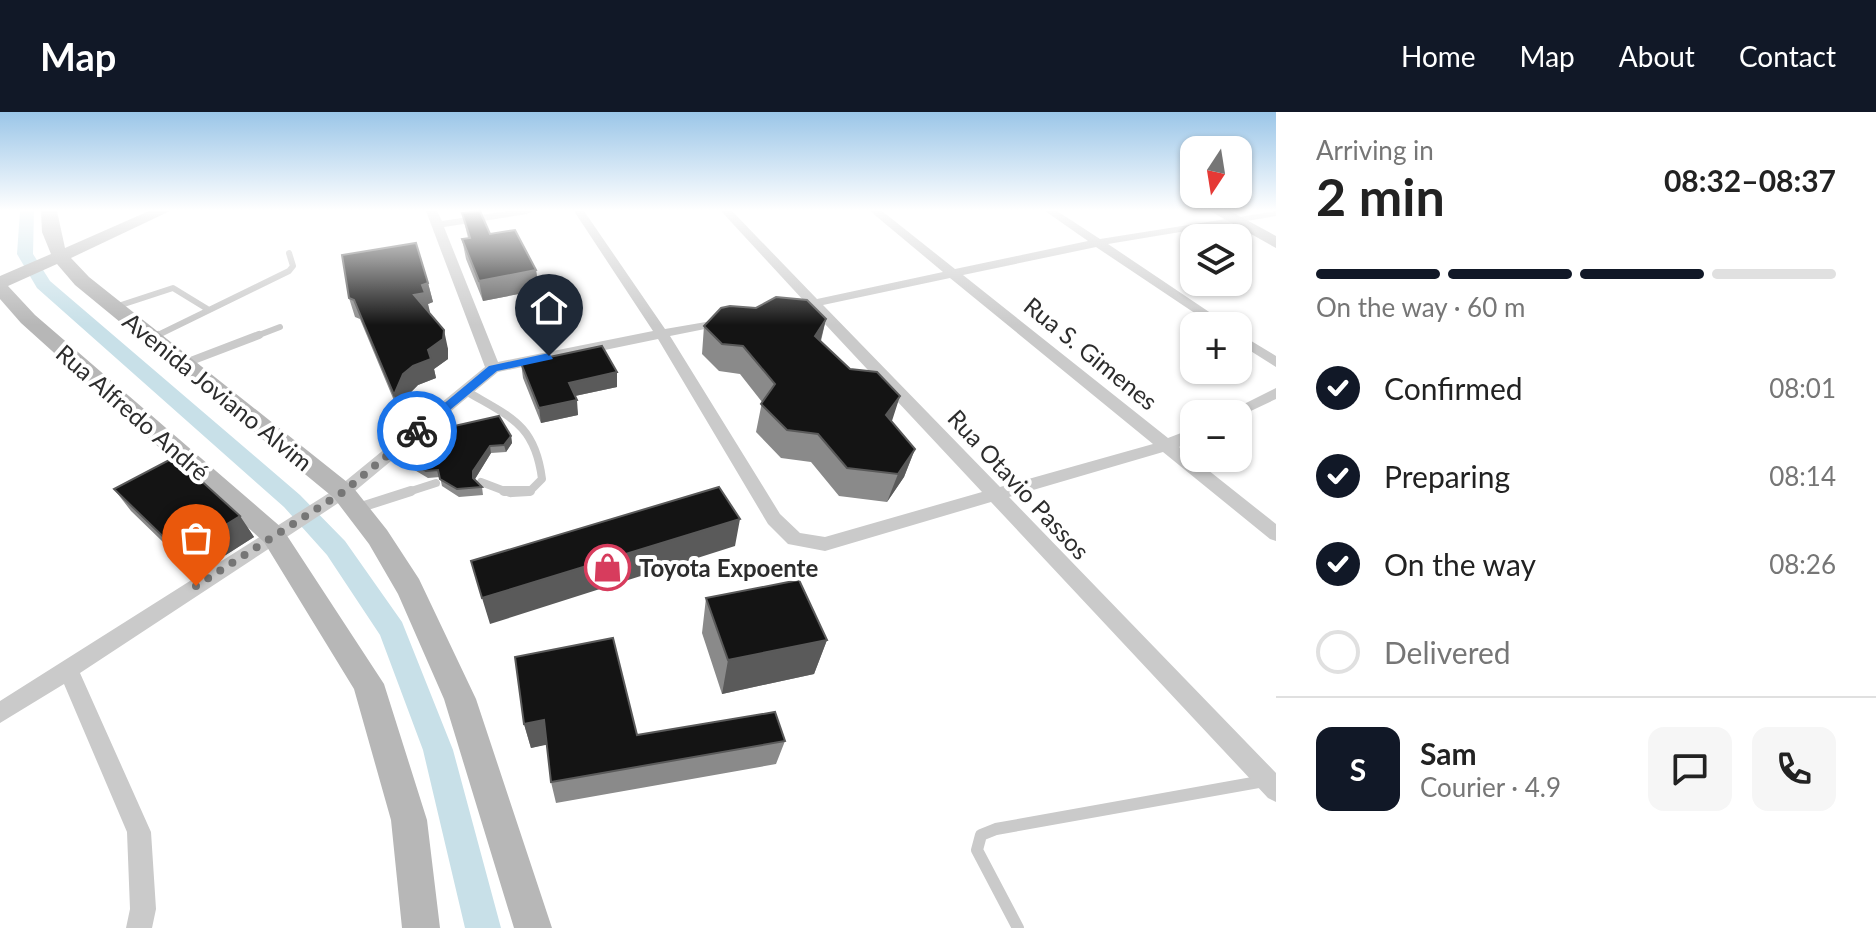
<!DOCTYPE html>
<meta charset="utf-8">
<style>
:root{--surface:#fff;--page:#f6f6f6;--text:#222;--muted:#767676;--line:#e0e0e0;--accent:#111827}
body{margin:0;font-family:Lato,sans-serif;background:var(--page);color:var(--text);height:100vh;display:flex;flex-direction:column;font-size:30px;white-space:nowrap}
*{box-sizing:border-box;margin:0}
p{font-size:26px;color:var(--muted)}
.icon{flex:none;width:44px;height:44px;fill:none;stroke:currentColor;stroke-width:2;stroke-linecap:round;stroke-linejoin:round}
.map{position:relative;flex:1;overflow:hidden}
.sheet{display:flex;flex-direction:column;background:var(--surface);width:600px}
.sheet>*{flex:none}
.needle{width:52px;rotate:192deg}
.buttons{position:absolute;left:1180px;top:24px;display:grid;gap:16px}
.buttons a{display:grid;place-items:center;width:72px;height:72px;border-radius:16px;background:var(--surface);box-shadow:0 2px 6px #0004;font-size:40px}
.pin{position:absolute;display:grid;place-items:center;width:68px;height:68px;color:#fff;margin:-82px -34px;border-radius:50% 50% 50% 0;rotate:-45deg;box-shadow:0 0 8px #0007}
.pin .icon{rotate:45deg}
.courier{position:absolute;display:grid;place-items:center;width:80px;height:80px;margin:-40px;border:6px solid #1a73e8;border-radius:50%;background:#fff;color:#222;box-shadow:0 2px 10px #0007}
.overview em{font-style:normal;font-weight:700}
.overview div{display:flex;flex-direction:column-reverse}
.overview{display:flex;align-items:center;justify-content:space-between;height:136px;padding:0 40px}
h1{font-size:52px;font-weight:700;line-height:60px}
.bar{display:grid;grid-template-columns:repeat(4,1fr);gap:12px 8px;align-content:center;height:96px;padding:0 40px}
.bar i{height:10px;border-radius:6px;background:var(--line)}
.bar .current{background:var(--accent)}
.bar p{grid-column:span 4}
.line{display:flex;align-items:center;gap:20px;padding:0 40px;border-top:2px solid var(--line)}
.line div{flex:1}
.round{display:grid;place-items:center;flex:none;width:84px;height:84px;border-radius:16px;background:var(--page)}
ol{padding:0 40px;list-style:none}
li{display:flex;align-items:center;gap:24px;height:88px}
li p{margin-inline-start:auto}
li .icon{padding:8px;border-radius:50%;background:var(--accent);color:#fff;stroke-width:4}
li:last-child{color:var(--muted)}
li i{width:44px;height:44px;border:4px solid var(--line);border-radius:50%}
header{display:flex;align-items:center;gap:48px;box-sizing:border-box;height:112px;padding:0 40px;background:var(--accent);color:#fff}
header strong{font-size:38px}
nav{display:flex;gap:44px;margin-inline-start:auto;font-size:28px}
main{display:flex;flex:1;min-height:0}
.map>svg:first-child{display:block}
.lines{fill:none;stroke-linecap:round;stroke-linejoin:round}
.canal{fill:#c8e0e8;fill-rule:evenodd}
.lane-far3{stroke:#cacaca;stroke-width:6}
.lane-far2{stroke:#cacaca;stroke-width:8}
.lane-far1{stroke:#cacaca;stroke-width:10}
.lane{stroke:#cacaca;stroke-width:12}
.street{fill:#cacaca;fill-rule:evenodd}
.secondary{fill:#b7b7b7;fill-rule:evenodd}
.wall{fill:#8a8a8a}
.shaded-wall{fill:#5a5a5a}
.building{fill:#141414;stroke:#5a5a5a;stroke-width:2}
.route{fill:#1a73e8}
.done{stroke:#767676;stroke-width:8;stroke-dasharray:0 14.4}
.labels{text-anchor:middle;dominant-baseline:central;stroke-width:8;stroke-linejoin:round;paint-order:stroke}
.street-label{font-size:24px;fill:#2d2d2d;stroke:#fff}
.poi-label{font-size:24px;font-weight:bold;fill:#2d2d2d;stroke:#fff;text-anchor:start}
</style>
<header>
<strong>Map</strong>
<nav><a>Home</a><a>Map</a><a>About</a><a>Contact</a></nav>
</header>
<main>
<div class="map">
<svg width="1276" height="816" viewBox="0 0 1276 816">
<rect width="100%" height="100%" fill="#fff"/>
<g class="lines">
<path class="canal" d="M20,99H34L33,142L50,169L300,383L345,429L402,510L453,638L501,816H465L423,638L380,523L327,443L284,395L37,176L17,142Z"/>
<path class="lane-far3" d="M115,195L173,176L209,198
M154,225L289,159L293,154L289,141
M254,225L280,215"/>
<path class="lane-far2" d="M152,226L158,223
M183,252L259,223
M466,279C510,305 535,312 542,367L529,380L512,381
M481,370L510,381
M405,381L436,371"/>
<path class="lane-far1" d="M504,379H530
M358,396L411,379"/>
<path class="lane" d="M1018,816L977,738L981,723L996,717L1264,669"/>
<path class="street" d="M426,99H437L442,109L507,99H533L527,102L444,115L498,250L653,219L574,99H584L665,217L735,205V211L670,224L780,402L800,421L825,425L982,380L810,196L782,200V194L804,189L721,99H732L817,187L943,160L870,99H882L955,157L1088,129L1045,99H1057L1100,127L1276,99V104L1108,132L1230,214H1214L1096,135L963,163L1168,326L1194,316V327L1179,335L1276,412V429L1270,427L1163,340L1009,385L1276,661V690L1268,686L991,390L825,439L788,432L768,412L658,227L498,260L349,384L80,561L151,720L156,797L152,816H126L130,797L127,720L64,572L0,611V589L337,376L485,255ZM950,166L1153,332L1000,375L823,193Z
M1238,221L1276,244V255L1238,231Z
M1276,276V287L1238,305V302H1224Z"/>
<path class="secondary" d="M41,99H57L65,136L149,99H170L71,146L89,165L352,374L387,418L419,467L476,587L552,816H514L444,587L398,482L369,432L334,386L75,173L57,152L8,174L35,203L282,416L384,572L427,708L440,816H402L391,708L354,577L264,430L21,211L0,187V164L51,142L42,120Z
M1210,99H1230L1276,124V136Z"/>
</g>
<path class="wall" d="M462,101L536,158L539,178L483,189L466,147L462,127L468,126Z
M428,171L433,190L428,192L429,200L448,237V247L434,257L436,266L418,273L409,282L400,303L360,207L355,205L349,186Z
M756,196L826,207L821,229L915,337L904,365L887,390L839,384L811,350L781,346L756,320L762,290L740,262L719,259L702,242L704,214Z
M521,251L617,260V275L575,284L578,303L541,311L523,266Z
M450,315L511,324L512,331L506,340L491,341L475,367L482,375L483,383L459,385L442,374L440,365L428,366L406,353L403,346Z
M114,377L240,404L254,425L196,462L131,399Z
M706,486L827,528L814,562L722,582L702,521Z
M524,612L637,623L785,629L776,652L556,691L551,670L547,632L531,636Z"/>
<path class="shaded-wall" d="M536,158L539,178L483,189L479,169Z
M428,171L433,190L428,192L430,200L419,202L414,183L422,173Z
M826,207L819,234L815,224Z
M444,218L448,237V247L434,257L436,266L418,273L409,282L400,303L394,283L403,262L428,238Z
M617,260V275L570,285L569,271Z
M900,284L891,312L886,303Z
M577,288L578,303L541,311L539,296Z
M511,324L512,331L506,340L504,333Z
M490,334L491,341L475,367V374L473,359Z
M915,337L904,365L887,390L898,362Z
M240,404L254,425L196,462L180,441Z
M740,407L735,434L490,512L482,486Z
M827,528L814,562L722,582L728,548Z
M544,608L550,632L531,636L524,612Z"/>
<path class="building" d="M480,99L490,122L515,118L536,158L479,169L462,127L470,126L462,101Z
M416,131L428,171L422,173L425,181L414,183L444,218L443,227L428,238L431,247L413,254L403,262L394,283L354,188L349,186L342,143Z
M776,185L807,188L826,207L815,224L850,257L877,260L900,284L886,303L915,337L898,362L847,356L818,322L787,318L761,292L775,272L743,234L722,232L704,214L721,196L730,194L756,196Z
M602,234L617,260L569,271L577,288L539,296L521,251Z
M499,304L511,324L504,333L490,334L473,359V366L482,375L457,377L440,367L438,358L426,359L403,346L441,312L450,315Z
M175,345L240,404L180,441L114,377Z
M719,375L740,407L482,486L471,449Z
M799,468L827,528L728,548L706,486Z
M613,526L637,623L775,600L785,629L551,670L544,608L524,612L515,545Z"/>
<linearGradient id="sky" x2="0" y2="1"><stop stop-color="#9bc6e8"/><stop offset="0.46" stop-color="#fff"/><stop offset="1" stop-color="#fff" stop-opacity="0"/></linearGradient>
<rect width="1276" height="213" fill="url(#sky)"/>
<path class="route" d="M549,241L553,247L497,259L421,322L411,319L489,254Z"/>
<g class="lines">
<path class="done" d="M196,474L343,380L417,319"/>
</g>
<defs>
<symbol id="shop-ring" viewBox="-11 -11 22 22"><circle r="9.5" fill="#fff" stroke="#d73c5d" stroke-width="1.5"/><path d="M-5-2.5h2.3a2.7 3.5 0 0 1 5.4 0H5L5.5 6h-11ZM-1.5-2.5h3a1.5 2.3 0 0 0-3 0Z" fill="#d73c5d"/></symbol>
</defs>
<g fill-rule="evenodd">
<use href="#shop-ring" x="582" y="430" width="51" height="51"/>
</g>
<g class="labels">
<g class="street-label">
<text transform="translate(1091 241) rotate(39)">Rua S. Gimenes</text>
<text transform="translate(218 279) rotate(39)">Avenida Joviano Alvim</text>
<text transform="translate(133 300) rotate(41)">Rua Alfredo André</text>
<text transform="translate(1019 372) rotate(47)">Rua Otavio Passos</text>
</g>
<g class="poi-label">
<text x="639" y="455">Toyota Expoente</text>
</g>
</g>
</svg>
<div class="buttons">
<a><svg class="needle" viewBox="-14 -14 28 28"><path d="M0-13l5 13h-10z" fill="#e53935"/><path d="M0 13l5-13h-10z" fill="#767676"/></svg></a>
<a><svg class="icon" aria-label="layers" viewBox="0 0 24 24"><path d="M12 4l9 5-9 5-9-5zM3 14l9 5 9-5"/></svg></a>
<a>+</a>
<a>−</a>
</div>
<div class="pin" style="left:196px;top:474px;background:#ea580c"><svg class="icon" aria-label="bag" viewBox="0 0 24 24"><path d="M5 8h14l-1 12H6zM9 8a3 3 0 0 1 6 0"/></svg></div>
<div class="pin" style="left:549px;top:244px;background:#1f2937"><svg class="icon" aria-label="home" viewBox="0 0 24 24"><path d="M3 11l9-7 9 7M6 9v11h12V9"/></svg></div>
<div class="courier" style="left:417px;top:319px"><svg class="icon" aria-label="bike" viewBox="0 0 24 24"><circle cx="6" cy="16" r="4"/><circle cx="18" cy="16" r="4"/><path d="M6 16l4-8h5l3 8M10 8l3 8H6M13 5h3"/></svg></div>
</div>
<section class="sheet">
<div class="overview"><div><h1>2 min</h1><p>Arriving in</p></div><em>08:32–08:37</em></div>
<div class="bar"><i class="current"></i><i class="current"></i><i class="current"></i><i></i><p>On the way · 60 m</p></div>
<ol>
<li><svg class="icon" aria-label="check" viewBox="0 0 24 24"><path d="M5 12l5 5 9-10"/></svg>Confirmed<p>08:01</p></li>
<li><svg class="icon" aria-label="check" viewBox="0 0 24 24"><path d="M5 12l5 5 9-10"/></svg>Preparing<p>08:14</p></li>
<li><svg class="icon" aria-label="check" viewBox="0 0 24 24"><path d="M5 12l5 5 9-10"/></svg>On the way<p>08:26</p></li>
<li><i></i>Delivered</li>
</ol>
<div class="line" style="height:144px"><b class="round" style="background:var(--accent);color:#fff">S</b><div><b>Sam</b><p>Courier · 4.9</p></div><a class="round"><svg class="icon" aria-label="chat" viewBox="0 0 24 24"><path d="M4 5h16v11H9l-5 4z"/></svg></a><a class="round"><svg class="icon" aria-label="phone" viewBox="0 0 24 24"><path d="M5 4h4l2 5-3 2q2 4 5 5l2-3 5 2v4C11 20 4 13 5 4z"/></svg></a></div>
</section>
</main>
